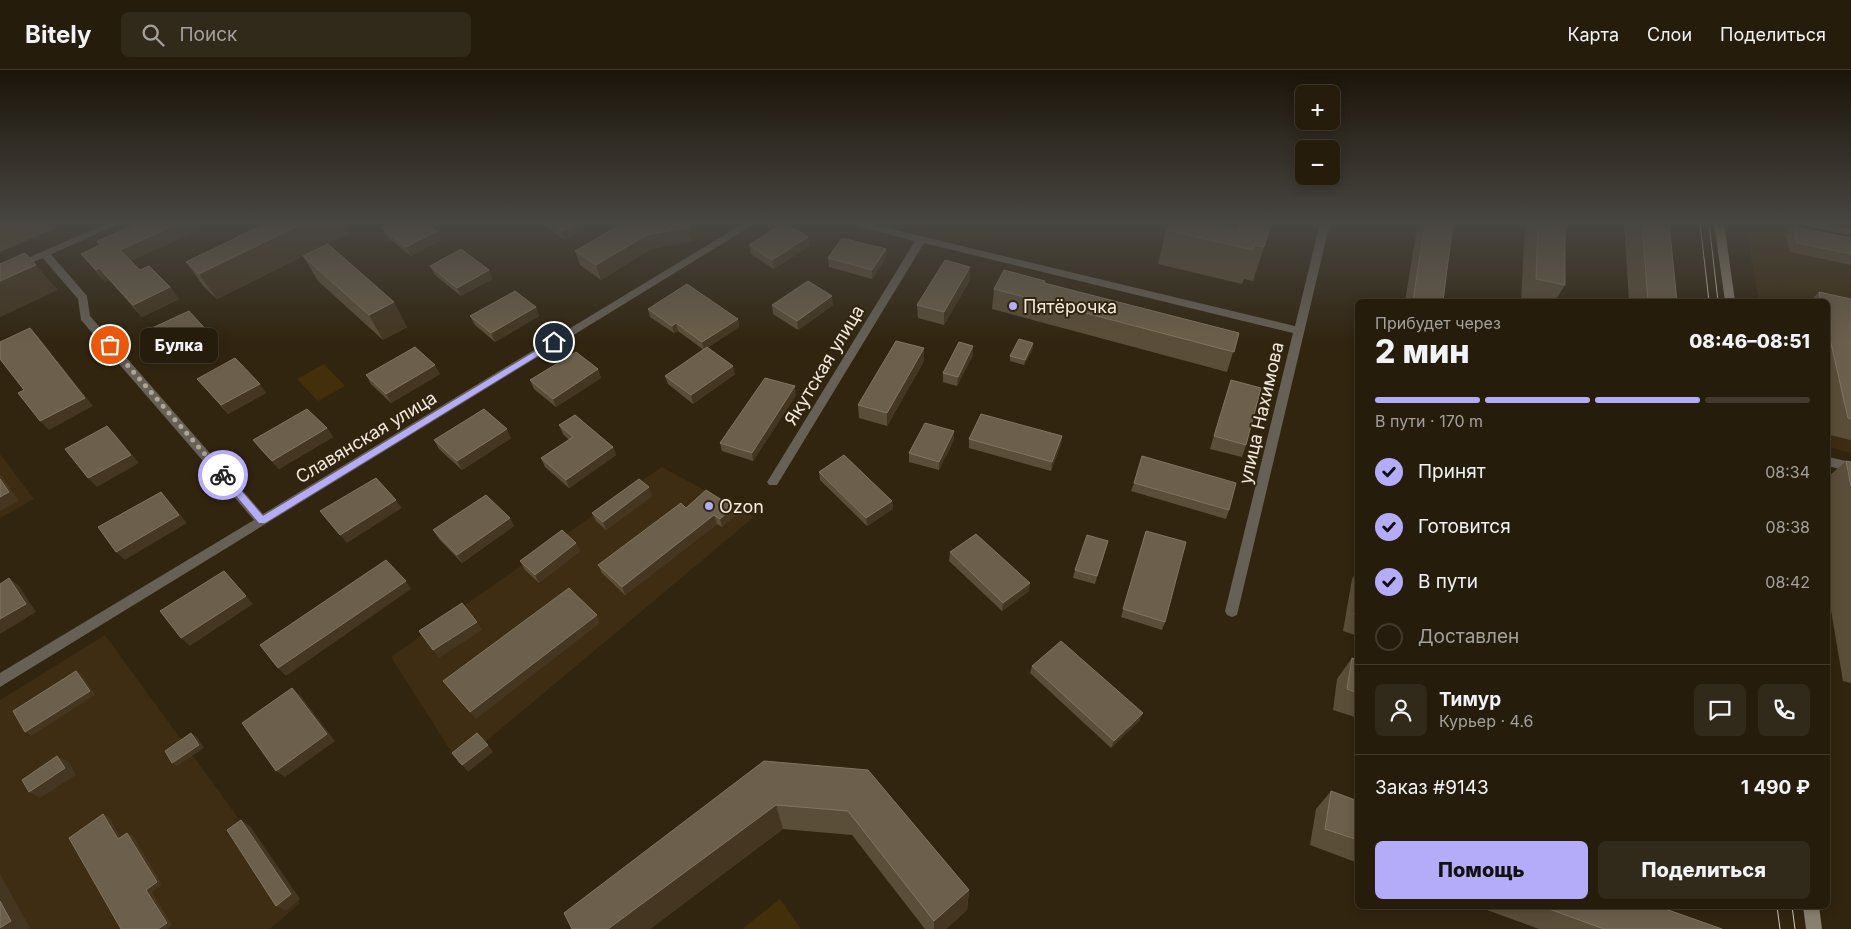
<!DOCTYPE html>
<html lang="ru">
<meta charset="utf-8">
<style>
:root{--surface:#251c0c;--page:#31291a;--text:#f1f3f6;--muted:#a3a19d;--line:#423a2d;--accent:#b4acf9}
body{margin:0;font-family:Inter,sans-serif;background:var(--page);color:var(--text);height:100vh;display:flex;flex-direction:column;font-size:19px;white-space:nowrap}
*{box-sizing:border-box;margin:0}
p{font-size:16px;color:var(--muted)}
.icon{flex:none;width:28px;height:28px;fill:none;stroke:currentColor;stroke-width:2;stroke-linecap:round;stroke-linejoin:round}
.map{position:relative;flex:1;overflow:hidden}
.drawer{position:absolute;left:1355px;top:229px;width:475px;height:610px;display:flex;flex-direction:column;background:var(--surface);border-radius:8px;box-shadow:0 2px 12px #0003,0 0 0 1px var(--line)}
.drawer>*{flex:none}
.controls{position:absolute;left:1295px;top:15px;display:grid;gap:10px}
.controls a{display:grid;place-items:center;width:45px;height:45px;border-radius:8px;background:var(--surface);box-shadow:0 2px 12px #0003,0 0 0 1px var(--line);font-size:25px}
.pin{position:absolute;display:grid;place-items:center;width:42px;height:42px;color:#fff;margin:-21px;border:2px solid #fff;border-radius:50%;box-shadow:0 1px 5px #0007}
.courier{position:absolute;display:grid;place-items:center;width:50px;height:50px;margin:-25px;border:4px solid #b4acf9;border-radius:50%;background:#fff;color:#222;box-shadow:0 1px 6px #0007}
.bubble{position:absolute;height:35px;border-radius:8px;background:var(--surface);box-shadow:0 2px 12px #0003,0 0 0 1px var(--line);font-size:16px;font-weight:800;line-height:35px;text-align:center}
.headline em{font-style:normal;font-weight:800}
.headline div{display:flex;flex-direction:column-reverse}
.headline{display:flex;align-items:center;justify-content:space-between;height:85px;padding:0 20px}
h1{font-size:32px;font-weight:800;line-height:38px}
.bar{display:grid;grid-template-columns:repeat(4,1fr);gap:8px 5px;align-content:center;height:60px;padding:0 20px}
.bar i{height:6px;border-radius:4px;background:var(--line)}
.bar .selected{background:var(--accent)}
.bar p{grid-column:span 4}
.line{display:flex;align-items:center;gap:12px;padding:0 20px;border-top:1px solid var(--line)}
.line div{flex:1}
.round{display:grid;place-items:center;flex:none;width:52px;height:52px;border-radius:8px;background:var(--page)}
ol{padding:0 20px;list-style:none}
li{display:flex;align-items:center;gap:15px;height:55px}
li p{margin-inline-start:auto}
li .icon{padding:5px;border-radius:50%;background:var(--accent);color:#111;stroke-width:4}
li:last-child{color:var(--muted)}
li i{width:28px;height:28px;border:2px solid var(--line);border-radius:50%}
.button{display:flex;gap:10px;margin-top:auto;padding:10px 20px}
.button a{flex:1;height:58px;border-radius:8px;background:var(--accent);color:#111;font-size:20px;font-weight:800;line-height:58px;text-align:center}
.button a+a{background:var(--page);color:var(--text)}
header{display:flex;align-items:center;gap:30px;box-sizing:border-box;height:70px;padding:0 25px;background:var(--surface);border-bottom:1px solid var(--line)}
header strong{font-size:24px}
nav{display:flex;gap:28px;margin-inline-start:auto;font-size:18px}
.search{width:350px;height:45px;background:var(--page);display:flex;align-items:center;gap:12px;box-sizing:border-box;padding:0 18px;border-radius:8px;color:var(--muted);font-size:19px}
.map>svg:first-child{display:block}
.built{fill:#3e2d12}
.green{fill:#432f09}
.forest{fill:#5f4a26}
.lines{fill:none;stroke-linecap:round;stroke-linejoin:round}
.minor{fill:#666056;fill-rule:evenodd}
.tertiary{fill:#666056;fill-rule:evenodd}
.secondary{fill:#8a8070;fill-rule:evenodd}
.tram{stroke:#d4cbbe;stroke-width:1}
.wall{fill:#5b4e39}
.shaded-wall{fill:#443621}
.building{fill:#6c5f4b;stroke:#817462}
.route{fill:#b4acf9}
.done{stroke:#aea596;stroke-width:5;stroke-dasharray:0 9}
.poi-dot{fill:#b4acf9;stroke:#312510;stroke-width:2}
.labels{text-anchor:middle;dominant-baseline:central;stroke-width:4;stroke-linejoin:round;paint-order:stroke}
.poi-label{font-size:18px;fill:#f2eade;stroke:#312510;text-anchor:start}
.street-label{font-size:18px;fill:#f2eade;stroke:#312510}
</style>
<header>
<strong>Bitely</strong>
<div class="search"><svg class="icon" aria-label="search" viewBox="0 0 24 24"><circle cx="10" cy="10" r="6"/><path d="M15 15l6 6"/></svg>Поиск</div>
<nav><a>Карта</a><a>Слои</a><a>Поделиться</a></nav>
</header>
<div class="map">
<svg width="1851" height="859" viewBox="0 0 1851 859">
<rect width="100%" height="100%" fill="#312510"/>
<path class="built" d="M1745,153H1759L1851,171V383L1828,377V231H1759Z
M0,384L34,429L0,448Z
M662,397L754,447L459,694L391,587Z
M105,565L300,833L270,859H0V630Z"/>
<path class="green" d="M324,294L345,316L318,331L297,309Z
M780,829L801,859H742Z"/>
<path class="forest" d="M0,153H67L0,182Z"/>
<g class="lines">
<path class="minor" d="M744,153H756L0,617V603L254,450L81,250L78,229L41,186V182H49L87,226L90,246L263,444Z
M849,153H866L1295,256L1320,153H1330L1237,545L1232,547L1227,545L1225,541L1293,263L924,173L777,415H769L767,412L769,409L915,171L851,155Z
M1801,153H1821L1851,159V165L1806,156Z
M1828,387L1851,392V402L1828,396Z"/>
<path class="tertiary" d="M108,153H121L0,207V200Z"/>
<path class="secondary" d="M1714,153H1724L1735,231H1725Z
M1803,836H1819L1822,859H1806Z"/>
<path class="tram" d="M1700,153L1709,231
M1709,153L1718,231
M1777,836L1780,859
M1792,836L1795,859"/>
</g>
<path class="wall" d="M267,153H344L349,163L217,229L204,217L186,192Z
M541,153H594L564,170Z
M1169,153L1264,177L1253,211L1244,209L1242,214L1158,194L1166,160Z
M1418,153H1453L1443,231H1405Z
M1525,153H1565V215L1555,231H1521Z
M1624,153H1669L1677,231H1629Z
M1794,157L1851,168V195L1790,182L1786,165Z
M382,158L441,170L411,186L387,167Z
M808,167L809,176L774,199L751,184L749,175Z
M692,171L651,179L601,210L580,195L575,181Z
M886,179V188L872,209L829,197L828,188Z
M81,184L131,191L140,200L170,217L179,229L142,247L109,210L105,212Z
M303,186L407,257L383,270L318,211Z
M430,196L489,200L492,209L461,226L435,205Z
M970,197V210L944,255L918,248L917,235Z
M1045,211V213L1239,263L1227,302L992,239L994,219Z
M1819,222L1851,229V370L1830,365L1828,355V231H1810Z
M772,235H833L798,260L773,244Z
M536,237L539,246L495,272L475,255L470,246Z
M648,239L738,249L739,257L704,280L678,261L674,263L650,247Z
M924,278V291L887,356L859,348L858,335Z
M1033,278L1024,295L1010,291V286Z
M973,285L957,316L943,312V303Z
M598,299L601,308L556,337L534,319L530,310Z
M440,304L391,333L371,314L366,305Z
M735,304L693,334L668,314L665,306Z
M197,309L266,323L228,344Z
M1231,310L1246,375L1242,387L1210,379Z
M796,325L753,391L722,381L720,373Z
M559,355L613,377L616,385L569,418L545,397L541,388L569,370L563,364Z
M327,358L333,367L279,399L260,379L253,370Z
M954,361V370L939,400L909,392V383Z
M1062,366L1061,374L1051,401L969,378V369Z
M511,368L462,400L439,379L434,370Z
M1846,391L1851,392V613L1843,611L1828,523V407Z
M819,402L892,431L893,439L867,456L820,410Z
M1134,413L1229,440L1226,449L1131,421Z
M652,426L606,460L596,451L592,443Z
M733,437L735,445L722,457L717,454L625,525L602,503L598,495L686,438Z
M514,456L462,493L439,469L433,460Z
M1146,461L1165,552L1162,560L1121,547Z
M1108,471L1095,514L1073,508L1075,500Z
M576,473L580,481L539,513L525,500L520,491Z
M950,482L1029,521L1002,541L949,491Z
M1358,500V566L1343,561L1352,509Z
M1352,588L1358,590V648L1333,640L1337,609Z
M1032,596L1140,650L1111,678L1030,603Z
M764,691L868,700L969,820L967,840L946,859H925L852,765L783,759L650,859H572Z
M1331,721L1358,731V793L1310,775L1316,739Z
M1476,836H1657L1722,859H1539Z"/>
<path class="shaded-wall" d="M180,153H214L129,192L120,180Z
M304,153H344L349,163L217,229L199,204Z
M577,153H594L564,170L562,161Z
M689,157L692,171L651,179L601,210L596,195L647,165Z
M437,161L441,170L411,186L406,177Z
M808,167L809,176L774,199L772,190Z
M886,179V188L872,209V200Z
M25,183L58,220L0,247V211Z
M970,197V210L944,255V242Z
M99,198L109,210L105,212L96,200Z
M489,200L492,209L461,226L457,218Z
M170,217L179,229L142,247L133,235Z
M832,226L833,235L798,260L797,251Z
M394,232L407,257L383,270L369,245Z
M536,237L539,246L495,272L491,263Z
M738,249L739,257L704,280L702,272Z
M676,253L678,261L674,263L672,256Z
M30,258L38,266L93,336L49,360L40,351Z
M210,264L217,273L181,292L174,283Z
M1033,273V278L1024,295L1025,290Z
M973,276V285L957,316L958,307Z
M924,278V291L887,356V343Z
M435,295L440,304L391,333L386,324Z
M733,296L735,304L693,334L691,325Z
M598,299L601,308L556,337L553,329Z
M260,314L266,323L228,344L221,335Z
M795,316L796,325L753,391L752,383Z
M107,356L116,365L139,393L97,417L88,408Z
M327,358L333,367L279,399L272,391Z
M507,359L511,368L462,400L457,391Z
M954,361V370L939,400V392Z
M1062,366L1061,374L1051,401L1052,392Z
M613,377L616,385L569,418L566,410Z
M0,404L19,431L0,441Z
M649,417L652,426L606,460L603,452Z
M161,422L169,431L187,453L125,490L116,482Z
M396,430L402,438L347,473L340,465Z
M892,431L893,439L867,456L866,448Z
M733,437L735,445L722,457L720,449Z
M714,445L717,454L625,525L622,517Z
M510,448L514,456L462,493L457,485Z
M1108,471L1106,479L1095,514L1097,506Z
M576,473L580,481L539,513L535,505Z
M224,501L253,534L190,576L181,568Z
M9,508L19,516L36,542L0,564V549Z
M406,511L411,519L286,606L278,598Z
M1030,513L1029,521L1002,541L1003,533Z
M597,545L600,553L476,649L470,642Z
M477,552L482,560L439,588L433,580Z
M76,601L82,605L95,625L31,666L25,662Z
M292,618L300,625L335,671L285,707L276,701Z
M1143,643L1140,650L1111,678L1114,671Z
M191,663L196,666L204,678L177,696L172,693Z
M488,675L493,682L468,702L462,695Z
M57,686L69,692L76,705L40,728L29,722Z
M776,735L783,759L650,859H608Z
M103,744L109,747L123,772L118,769Z
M241,750L250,756L300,829L286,841L276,836Z
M127,763L133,766L162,814L152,822L172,855L167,859H158L146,820Z
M0,804L30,858L29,859H0Z
M969,820L967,840L946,859H934V851Z"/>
<path class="building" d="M138,153H180L120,180L140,200L149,196L170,217L133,235L99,198L96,200L81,184L100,175L97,171Z
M267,153H304L199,204L186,192Z
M392,153H426L437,161L406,177L382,158Z
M550,153H577L562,161Z
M623,153H687L689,157L647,165L596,195L575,181Z
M784,153L808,167L772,190L749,175Z
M1169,153H1213L1238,159L1240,153H1271L1264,177L1254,175L1253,180L1166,160Z
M1425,153H1453L1443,231H1413Z
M1538,153H1565V215L1536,209Z
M1642,153H1669L1677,231H1648Z
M1794,157L1851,168V184L1797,173Z
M842,168L886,179L872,200L828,188Z
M328,174L394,232L369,245L303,186Z
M461,179L489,200L457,218L430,196Z
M25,183L36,195L0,211V194Z
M945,190L970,197L944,242L917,235Z
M1004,200L1045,211L1044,213L1239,263L1234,282L994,219Z
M808,211L832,226L797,251L772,235Z
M687,214L738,249L702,272L676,253L672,256L648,239Z
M515,221L536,237L491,263L470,246Z
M1819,222L1851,229V349L1848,348L1828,260V231H1821Z
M189,241L210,264L174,283L152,258Z
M30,258L85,328L40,351L18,323L24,320L0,289V272Z
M1019,269L1033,273L1025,290L1010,286Z
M896,271L924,278L887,343L858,335Z
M959,272L973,276L958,307L943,303Z
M415,277L435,295L386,324L366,305Z
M707,277L733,296L691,325L665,306Z
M576,282L598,299L553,329L530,310Z
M235,288L260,314L221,335L197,309Z
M765,308L795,316L752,383L720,373Z
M1231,310L1261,318L1246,375L1214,366Z
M307,339L327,358L272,391L253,370Z
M484,339L507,359L457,391L434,370Z
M981,344L1062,366L1052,392L969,369Z
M575,345L613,377L566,410L541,388L573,367L559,355Z
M925,353L954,361L939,392L909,383Z
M107,356L131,385L88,408L65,379Z
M844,385L892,431L866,448L819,402Z
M1142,386L1236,413L1229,440L1134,413Z
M1846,391L1851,392V416Z
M376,408L396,430L340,465L320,441Z
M0,409L9,422L0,427Z
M639,409L649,417L603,452L592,443Z
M706,420L733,437L720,449L714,445L622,517L598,495L681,433L686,438Z
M161,422L179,445L116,482L98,457Z
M486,425L510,448L457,485L433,460Z
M562,460L576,473L535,505L520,491Z
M1146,461L1186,472L1165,552L1123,539Z
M976,464L1030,513L1003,533L950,482Z
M1087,465L1108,471L1097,506L1075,500Z
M386,490L406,511L278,598L260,575Z
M224,501L246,526L181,568L160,541Z
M9,508L26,534L0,549V514Z
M569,518L597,545L470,642L443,611Z
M1358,522V546L1354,545Z
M462,533L477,552L433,580L419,561Z
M1061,571L1143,643L1114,671L1032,596Z
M1352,588L1358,590V623L1347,619Z
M76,601L90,621L25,662L13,641Z
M292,618L327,664L276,701L242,653Z
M191,663L199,675L172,693L165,681Z
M477,663L488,675L462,695L452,683Z
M57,686L65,698L29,722L22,710Z
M764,691L868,700L969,820L934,851L848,741L776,735L608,859H572L564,843Z
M1331,721L1358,731V770L1325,759Z
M103,744L118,769L127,763L157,812L146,820L167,853L158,859H121L69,768Z
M241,750L291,824L276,836L227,760Z
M0,831L11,851L0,858Z
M1541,836H1657L1722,859H1604Z"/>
<linearGradient id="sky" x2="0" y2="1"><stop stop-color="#1b1409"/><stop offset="0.56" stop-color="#484642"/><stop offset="1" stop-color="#484642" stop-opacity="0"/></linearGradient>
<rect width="1851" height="273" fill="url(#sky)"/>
<path class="route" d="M554,270L557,271V274L265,453H259L219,405L226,403L263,446Z"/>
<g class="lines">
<path class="done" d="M110,275L223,405"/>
</g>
<g class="poi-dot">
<circle cx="1013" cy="236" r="5"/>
<circle cx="709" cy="436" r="5"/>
</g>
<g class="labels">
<g class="poi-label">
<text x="1023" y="236">Пятёрочка</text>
<text x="719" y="436">Ozon</text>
</g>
<g class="street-label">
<text transform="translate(824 295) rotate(-59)">Якутская улица</text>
<text transform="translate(1261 343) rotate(-77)">улица Нахимова</text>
<text transform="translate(366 367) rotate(-31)">Славянская улица</text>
</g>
</g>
</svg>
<div class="controls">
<a>+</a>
<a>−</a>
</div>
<div class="pin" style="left:110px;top:275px;background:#ea580c"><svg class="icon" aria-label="bag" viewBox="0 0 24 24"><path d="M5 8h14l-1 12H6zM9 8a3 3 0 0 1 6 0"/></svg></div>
<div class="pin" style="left:554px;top:272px;background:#1f2937"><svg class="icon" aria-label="home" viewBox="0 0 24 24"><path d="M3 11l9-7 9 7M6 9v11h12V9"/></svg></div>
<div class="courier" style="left:223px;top:405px"><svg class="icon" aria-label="bike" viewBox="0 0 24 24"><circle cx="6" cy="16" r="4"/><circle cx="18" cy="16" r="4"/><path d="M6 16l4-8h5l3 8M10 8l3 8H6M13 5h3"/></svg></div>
<div class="bubble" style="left:140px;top:258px;width:78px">Булка</div>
<section class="drawer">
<div class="headline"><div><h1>2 мин</h1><p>Прибудет через</p></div><em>08:46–08:51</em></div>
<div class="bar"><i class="selected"></i><i class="selected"></i><i class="selected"></i><i></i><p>В пути · 170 m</p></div>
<ol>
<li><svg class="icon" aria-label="check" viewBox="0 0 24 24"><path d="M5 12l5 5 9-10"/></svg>Принят<p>08:34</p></li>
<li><svg class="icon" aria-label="check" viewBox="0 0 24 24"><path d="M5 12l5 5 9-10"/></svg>Готовится<p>08:38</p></li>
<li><svg class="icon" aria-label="check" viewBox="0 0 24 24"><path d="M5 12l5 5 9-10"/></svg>В пути<p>08:42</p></li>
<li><i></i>Доставлен</li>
</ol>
<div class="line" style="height:90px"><a class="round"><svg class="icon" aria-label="person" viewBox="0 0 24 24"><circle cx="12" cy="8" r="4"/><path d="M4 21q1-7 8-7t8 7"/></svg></a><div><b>Тимур</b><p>Курьер · 4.6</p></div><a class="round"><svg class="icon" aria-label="chat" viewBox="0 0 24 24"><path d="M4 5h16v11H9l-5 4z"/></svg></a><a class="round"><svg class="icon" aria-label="phone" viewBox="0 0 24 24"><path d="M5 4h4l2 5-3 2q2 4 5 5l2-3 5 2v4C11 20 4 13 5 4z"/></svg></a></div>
<div class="line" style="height:65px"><div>Заказ #9143</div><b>1 490 ₽</b></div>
<div class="button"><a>Помощь</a><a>Поделиться</a></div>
</section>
</div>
